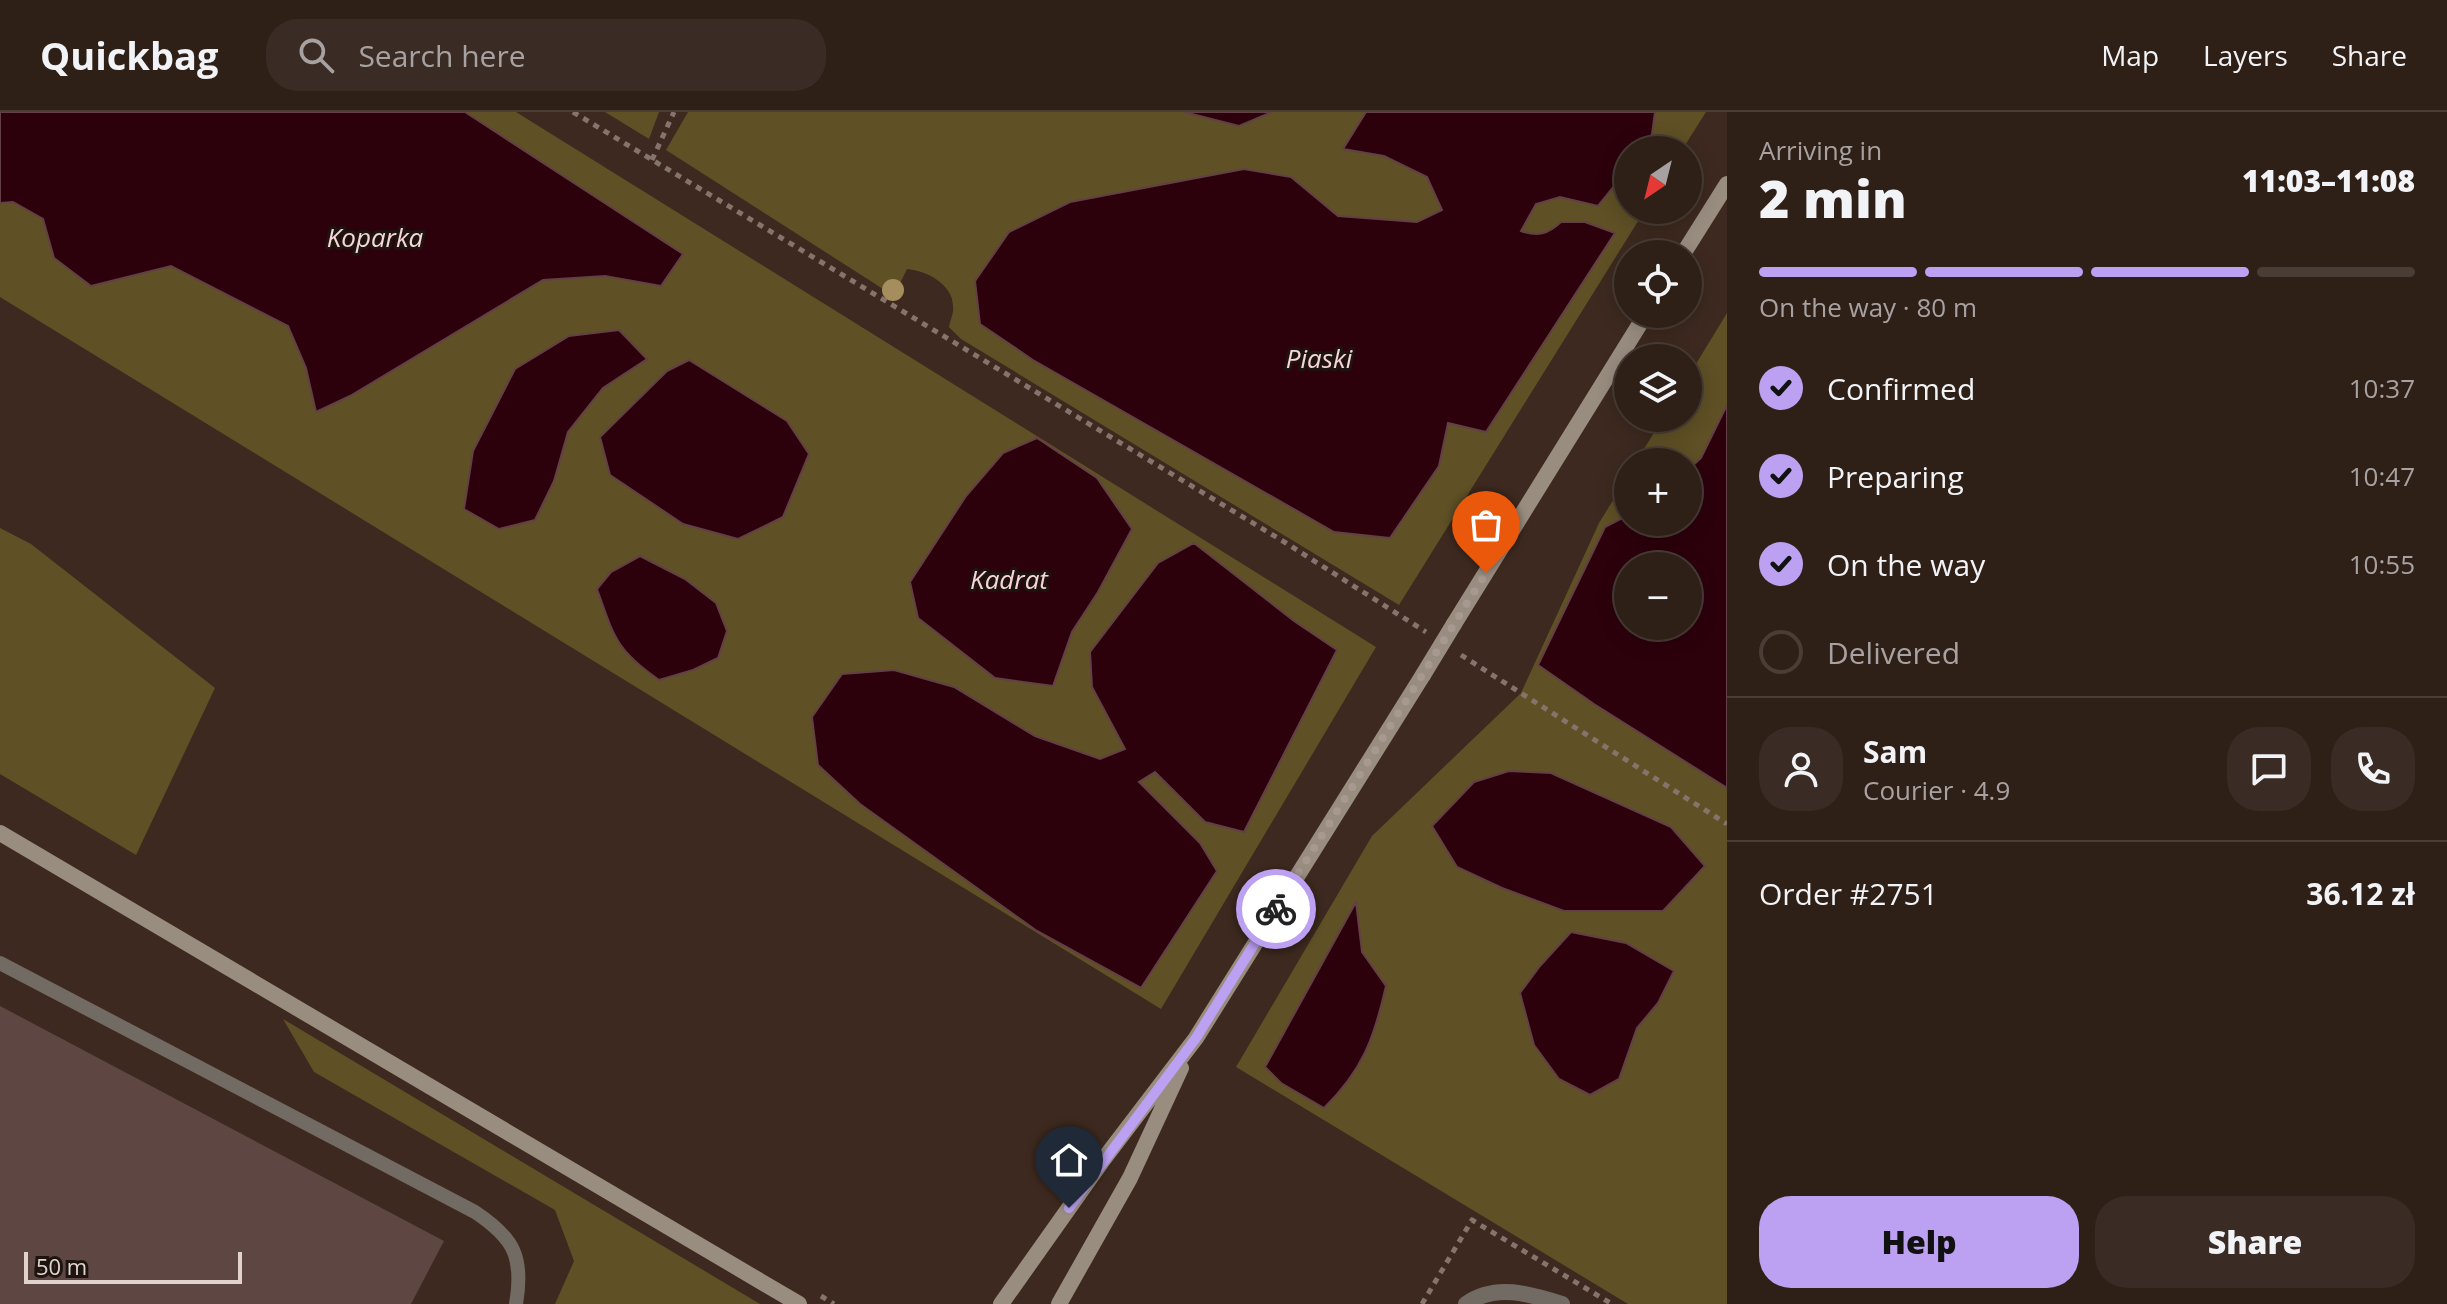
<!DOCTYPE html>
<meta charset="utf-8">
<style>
:root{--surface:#2e1f17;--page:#3a2c24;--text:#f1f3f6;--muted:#a7a2a1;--line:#493d36;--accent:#bca0f2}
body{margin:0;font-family:"Open Sans",sans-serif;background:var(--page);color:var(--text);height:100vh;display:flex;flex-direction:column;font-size:30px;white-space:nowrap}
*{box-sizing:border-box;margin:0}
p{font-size:26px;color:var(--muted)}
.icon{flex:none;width:44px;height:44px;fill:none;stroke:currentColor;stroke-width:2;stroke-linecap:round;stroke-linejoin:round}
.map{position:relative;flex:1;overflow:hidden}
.details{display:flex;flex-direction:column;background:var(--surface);width:720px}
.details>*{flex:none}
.needle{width:52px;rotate:215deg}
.buttons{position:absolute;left:1614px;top:24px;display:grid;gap:16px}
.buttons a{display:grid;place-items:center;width:88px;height:88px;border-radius:50%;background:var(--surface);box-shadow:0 4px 20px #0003,0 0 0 2px var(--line);font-size:40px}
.scale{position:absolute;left:24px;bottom:20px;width:218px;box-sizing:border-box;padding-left:8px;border:4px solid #e0d3cd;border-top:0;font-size:22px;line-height:28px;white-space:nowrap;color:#e0d3cd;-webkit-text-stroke:6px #1d1410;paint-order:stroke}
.pin{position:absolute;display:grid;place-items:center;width:68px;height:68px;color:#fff;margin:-82px -34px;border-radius:50% 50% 50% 0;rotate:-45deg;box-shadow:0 0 8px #0007}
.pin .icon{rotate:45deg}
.courier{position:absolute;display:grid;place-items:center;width:80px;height:80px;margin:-40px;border:6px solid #bca0f2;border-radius:50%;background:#fff;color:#222;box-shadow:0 2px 10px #0007}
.head em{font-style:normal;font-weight:800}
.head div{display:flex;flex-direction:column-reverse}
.head{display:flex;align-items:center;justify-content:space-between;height:136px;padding:0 32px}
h1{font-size:52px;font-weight:800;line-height:60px}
.bar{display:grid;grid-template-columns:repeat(4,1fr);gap:12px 8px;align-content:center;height:96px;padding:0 32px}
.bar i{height:10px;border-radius:6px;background:var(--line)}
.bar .active{background:var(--accent)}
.bar p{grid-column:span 4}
.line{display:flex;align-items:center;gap:20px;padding:0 32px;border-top:2px solid var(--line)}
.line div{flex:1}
.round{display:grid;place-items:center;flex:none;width:84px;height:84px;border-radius:32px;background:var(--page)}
ol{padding:0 32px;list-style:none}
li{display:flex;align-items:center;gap:24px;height:88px}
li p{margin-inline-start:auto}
li .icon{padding:8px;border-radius:50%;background:var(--accent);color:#111;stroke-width:4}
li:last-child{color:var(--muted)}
li i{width:44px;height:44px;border:4px solid var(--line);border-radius:50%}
.button{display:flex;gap:16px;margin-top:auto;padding:16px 32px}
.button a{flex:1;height:92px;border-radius:32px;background:var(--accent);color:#111;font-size:32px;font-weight:800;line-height:92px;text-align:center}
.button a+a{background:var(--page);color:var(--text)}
header{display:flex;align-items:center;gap:48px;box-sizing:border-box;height:112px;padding:0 40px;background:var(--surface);border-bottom:2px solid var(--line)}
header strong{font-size:38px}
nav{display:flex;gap:44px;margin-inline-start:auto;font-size:28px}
.search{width:560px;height:72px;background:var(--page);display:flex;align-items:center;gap:20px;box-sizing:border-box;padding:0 28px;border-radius:32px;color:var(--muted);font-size:30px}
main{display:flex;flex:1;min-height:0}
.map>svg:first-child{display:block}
.green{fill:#5f5025;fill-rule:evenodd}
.water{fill:#2c010c;stroke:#624046;stroke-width:2;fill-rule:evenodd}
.building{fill:#5e4642}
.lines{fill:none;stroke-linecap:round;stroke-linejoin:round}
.path{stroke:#85746c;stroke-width:5;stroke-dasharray:6 6;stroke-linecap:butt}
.lane{stroke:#726b63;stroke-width:14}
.street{stroke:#726b63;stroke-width:16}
.secondary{stroke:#998d80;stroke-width:16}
.secondary-bridge{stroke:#998d80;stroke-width:16}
.tree{fill:#a68d5e}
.done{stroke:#a79890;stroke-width:8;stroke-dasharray:0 14.4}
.route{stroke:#bca0f2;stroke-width:10}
.labels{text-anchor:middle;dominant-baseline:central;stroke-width:6;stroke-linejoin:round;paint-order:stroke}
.water-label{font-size:26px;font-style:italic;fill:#f9d5d9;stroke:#1d1410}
</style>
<header>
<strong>Quickbag</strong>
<div class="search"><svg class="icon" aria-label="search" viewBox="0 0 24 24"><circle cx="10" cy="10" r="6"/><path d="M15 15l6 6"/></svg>Search here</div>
<nav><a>Map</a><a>Layers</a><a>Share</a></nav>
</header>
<main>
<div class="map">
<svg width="1727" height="1192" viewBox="0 0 1727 1192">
<rect width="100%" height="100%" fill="#3d291f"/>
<path class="green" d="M465,0H516L1376,535L1161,897L0,185V91L13,90L43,107L54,146L91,174L171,154L288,214L306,256L316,300L350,284L543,168L605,164L661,174L683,142ZM619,218L647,248L603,276L568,320ZM1037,326L1097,366L1132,417L1098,480L1072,520L1053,574L995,566L918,506L910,470L966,384L1003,341ZM685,467L716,491L727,519ZM1294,509L1336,538L1205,710L1155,660L1139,670L1172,704L1141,876L1037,819L860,692L954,575L1035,624L1100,647L1125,637L1092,575Z
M605,0H659L649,27Z
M688,0H1184L1239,14L1272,0H1366L1343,37L1384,44L1427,65L1442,98L1417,110L1337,104L1291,65L1439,355L1448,311L1614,121L1585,110H1561C1548,122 1537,125 1521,119L1536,92L1560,85L1598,94L1628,57V98H1645L1399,493L961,227L949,215C950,209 954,201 953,195C953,172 927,159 907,157L894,184L666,38Z
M1655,0H1706L1682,38H1641L1652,22Z
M1727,201V293L1701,346L1688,358V350H1636L1663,306H1688V265Z
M1628,364V403L1605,415L1538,553L1594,592L1727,676V1192H1628L1236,955L1372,724L1521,581L1599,411ZM1355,792L1362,840L1386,874L1265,955ZM1658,891L1637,916L1619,967L1534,933Z
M0,416L31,432L215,576L136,743L0,662Z
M283,907L760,1192H555L574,1149L555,1098L314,960Z"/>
<path class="water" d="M0,0H465L683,142L661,174L605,164L543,168L350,284L316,300L306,256L288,214L171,154L91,174L54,146L43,107L13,90L0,91Z
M1184,0H1272L1239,14Z
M1366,0H1655L1652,22L1641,38H1628V57L1598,94L1560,85L1536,92L1521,119C1538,125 1548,122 1561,110H1585L1615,121L1486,320L1448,311L1439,354L1390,426L1334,420L1033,248L980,212L975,169L1009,120L1070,90L1244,57L1291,65L1338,104L1417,110L1442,98L1427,65L1384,44L1343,37Z
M619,218L647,247L603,276L568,320L554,369L535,408L499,417L464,397L473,339L515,257L569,224Z
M689,248L787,309L809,342L783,405L738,427L683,412L610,363L600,325L667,259Z
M1727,293V676L1594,592L1538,553L1605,415L1628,403V410H1688V358L1701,346ZM1628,454H1688V514H1628Z
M1037,326L1097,366L1132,417L1098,480L1072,520L1053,574L995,566L918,506L910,470L966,384L1003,341Z
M1194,431L1294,509L1337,538L1244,720L1205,710L1155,660L1139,670L1200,731L1217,759L1141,876L1037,819L860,692L818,653L812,605L842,562L894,558L954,575L1035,624L1100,647L1125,637L1092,575L1090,540L1158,451Z
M640,444L685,467L716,491L727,519L718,546L693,558L659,568C616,538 614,525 597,477L611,460Z
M1509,659L1551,661L1671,715L1705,754L1663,799H1564L1502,776L1457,755L1432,714L1474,670Z
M1356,790L1362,840L1386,874C1374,926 1363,958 1324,996L1281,971L1265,955Z
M1571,820L1626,831L1674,859L1658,891L1637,916L1619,967L1590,983L1559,967L1534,933L1520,881L1540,854Z"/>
<path class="building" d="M0,894L444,1129L411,1192H0Z"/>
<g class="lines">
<path class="path" d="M573,0L1286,431L1426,520
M652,48L674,0
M1461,543L1727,712
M821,1184L834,1192
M1422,1192L1472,1108L1612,1192"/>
<path class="lane" d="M0,851L475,1100C514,1126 524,1145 516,1192"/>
<path class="street" d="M1466,1192C1496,1171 1530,1182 1562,1192"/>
<path class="secondary" d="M1683,142L1727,72
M1454,512L1646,202
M0,721L799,1192
M1001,1192L1103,1048L1196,926L1423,563
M1059,1192L1130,1066L1181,956"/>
<path class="secondary-bridge" d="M1423,563L1454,512"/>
</g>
<circle class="tree" cx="893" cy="178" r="11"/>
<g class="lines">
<path class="done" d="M1276,797L1486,461"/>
<path class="route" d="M1069,1096L1196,926L1276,797"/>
</g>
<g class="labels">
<g class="water-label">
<text x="375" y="125">Koparka</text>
<text x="1319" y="246">Piaski</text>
<text x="1009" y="467">Kadrat</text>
</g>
</g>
</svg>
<div class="buttons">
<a><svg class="needle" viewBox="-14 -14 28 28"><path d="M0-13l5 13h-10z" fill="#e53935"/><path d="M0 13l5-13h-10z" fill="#a7a2a1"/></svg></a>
<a><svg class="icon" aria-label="locate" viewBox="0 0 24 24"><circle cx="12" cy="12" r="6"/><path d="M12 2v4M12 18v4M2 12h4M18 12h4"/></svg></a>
<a><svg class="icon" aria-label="layers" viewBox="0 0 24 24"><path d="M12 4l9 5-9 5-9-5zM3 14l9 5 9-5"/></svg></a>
<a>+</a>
<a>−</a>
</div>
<div class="scale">50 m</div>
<div class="pin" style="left:1486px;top:461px;background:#ea580c"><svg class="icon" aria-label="bag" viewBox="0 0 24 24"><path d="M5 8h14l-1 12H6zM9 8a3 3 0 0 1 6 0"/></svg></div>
<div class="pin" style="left:1069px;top:1096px;background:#1f2937"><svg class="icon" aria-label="home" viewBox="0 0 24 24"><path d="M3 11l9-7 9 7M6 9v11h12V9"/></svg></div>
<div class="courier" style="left:1276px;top:797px"><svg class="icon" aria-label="bike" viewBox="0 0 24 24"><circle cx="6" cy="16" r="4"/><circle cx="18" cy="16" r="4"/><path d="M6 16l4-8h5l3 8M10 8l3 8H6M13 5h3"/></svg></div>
</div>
<section class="details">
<div class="head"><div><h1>2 min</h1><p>Arriving in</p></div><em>11:03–11:08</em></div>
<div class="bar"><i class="active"></i><i class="active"></i><i class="active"></i><i></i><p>On the way · 80 m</p></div>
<ol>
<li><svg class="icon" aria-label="check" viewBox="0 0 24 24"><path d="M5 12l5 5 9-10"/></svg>Confirmed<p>10:37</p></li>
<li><svg class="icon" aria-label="check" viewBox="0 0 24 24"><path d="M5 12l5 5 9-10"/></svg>Preparing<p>10:47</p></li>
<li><svg class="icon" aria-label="check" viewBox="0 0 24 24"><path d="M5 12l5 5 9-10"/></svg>On the way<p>10:55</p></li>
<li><i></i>Delivered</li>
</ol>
<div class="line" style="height:144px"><a class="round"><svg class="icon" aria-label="person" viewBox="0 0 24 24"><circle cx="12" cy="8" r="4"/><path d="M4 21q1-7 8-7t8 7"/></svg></a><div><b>Sam</b><p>Courier · 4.9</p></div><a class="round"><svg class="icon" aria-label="chat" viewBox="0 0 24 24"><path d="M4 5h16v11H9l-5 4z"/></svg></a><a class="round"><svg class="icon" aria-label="phone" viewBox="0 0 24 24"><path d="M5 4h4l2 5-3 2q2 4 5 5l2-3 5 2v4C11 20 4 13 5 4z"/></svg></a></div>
<div class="line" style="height:104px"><div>Order #2751</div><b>36.12 zł</b></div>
<div class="button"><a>Help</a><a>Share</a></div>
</section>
</main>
